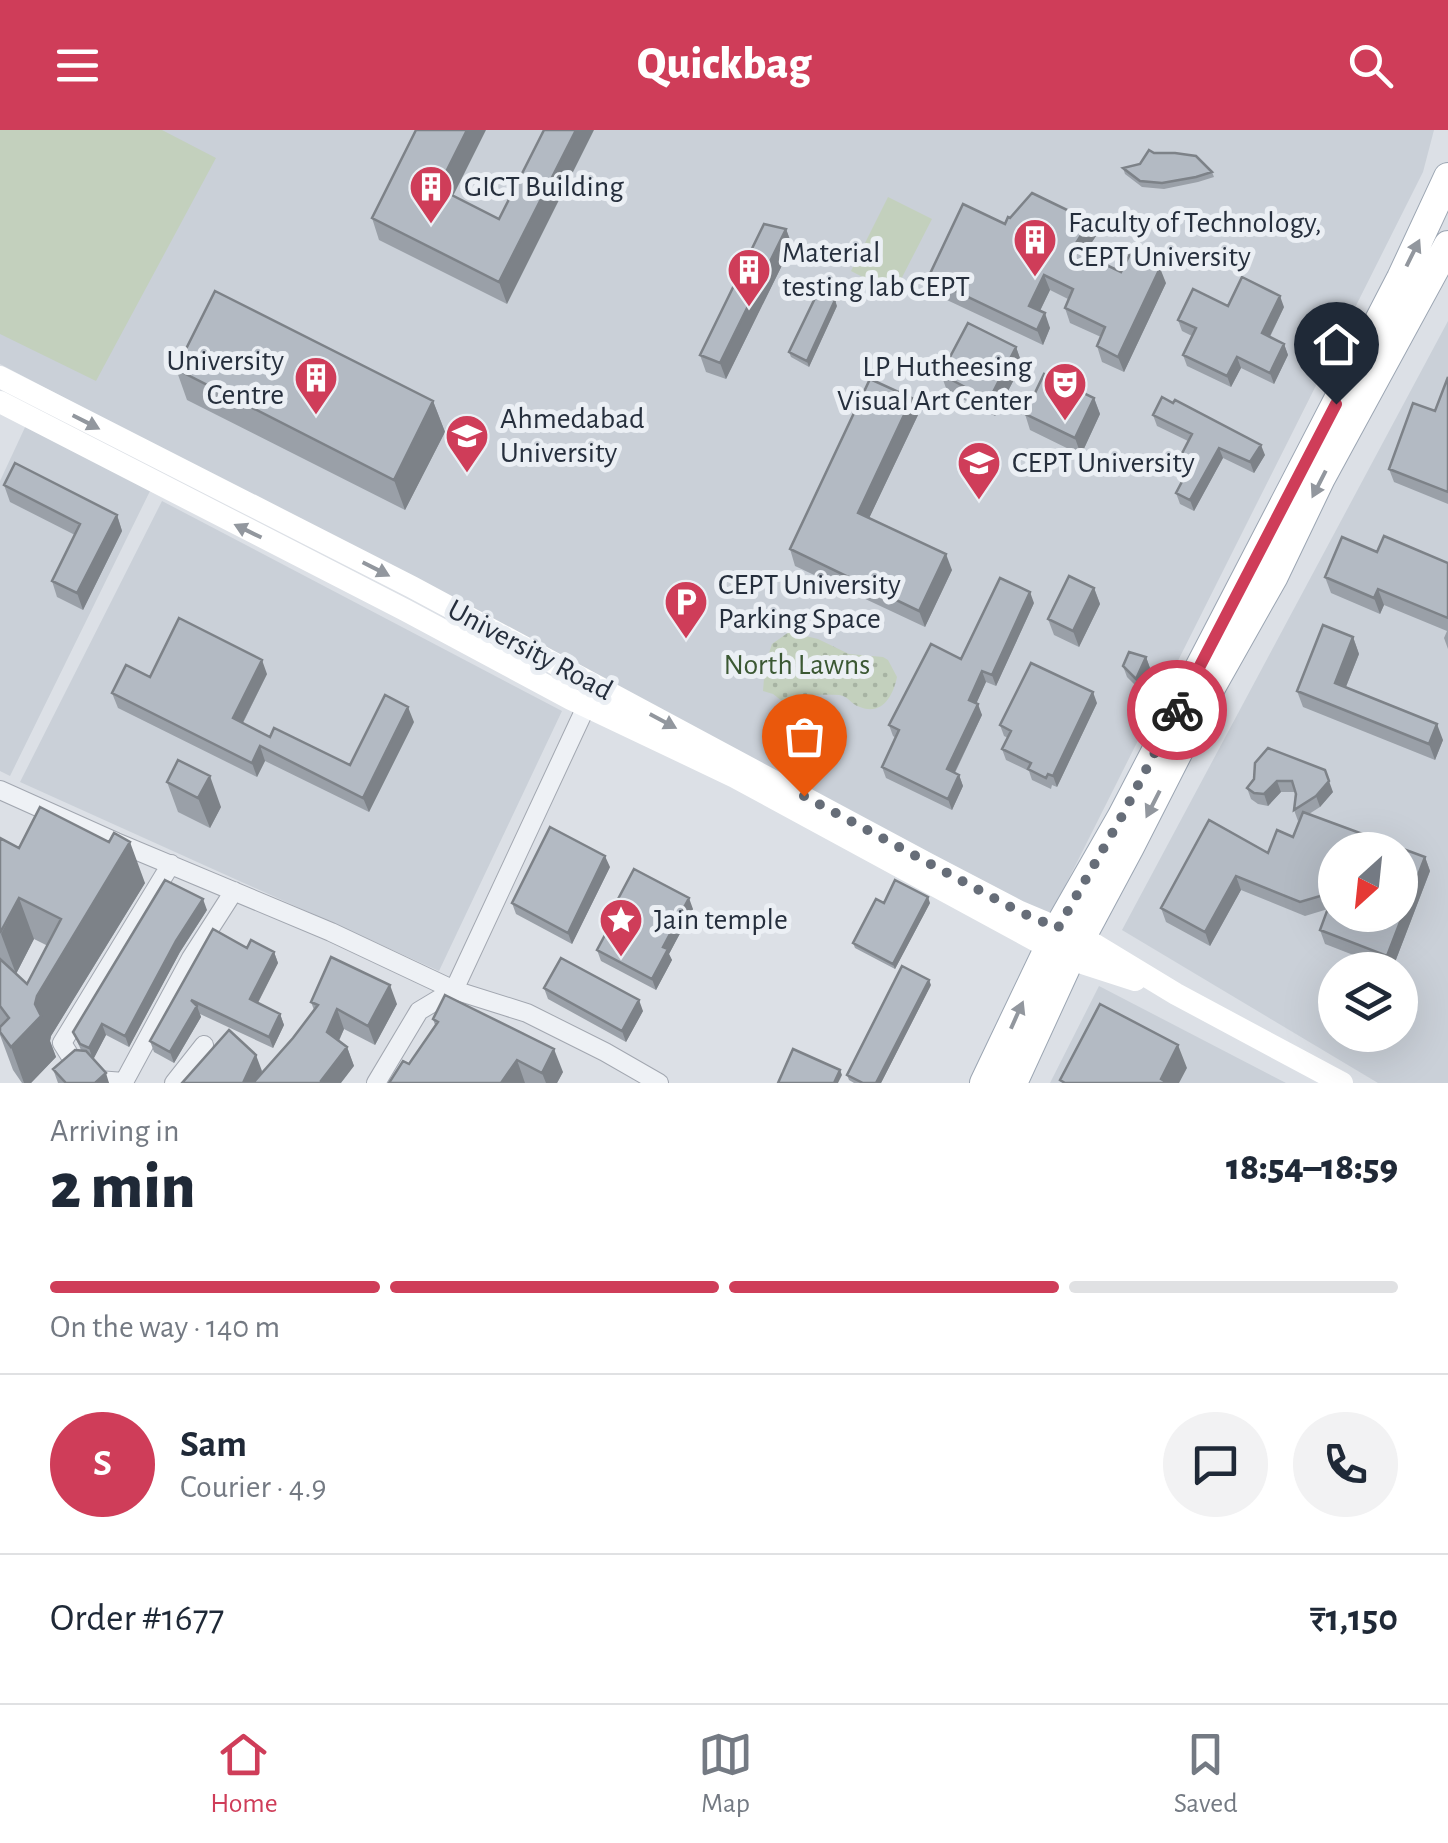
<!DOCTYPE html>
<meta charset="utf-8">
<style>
:root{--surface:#fff;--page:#f2f2f3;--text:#1f2937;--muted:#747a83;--line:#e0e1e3;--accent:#cf3d59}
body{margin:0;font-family:"Alegreya Sans",sans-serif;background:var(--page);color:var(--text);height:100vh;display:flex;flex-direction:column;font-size:38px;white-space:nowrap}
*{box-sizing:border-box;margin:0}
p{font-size:32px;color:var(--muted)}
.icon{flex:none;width:55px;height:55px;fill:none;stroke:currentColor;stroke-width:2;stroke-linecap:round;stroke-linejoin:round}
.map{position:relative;height:953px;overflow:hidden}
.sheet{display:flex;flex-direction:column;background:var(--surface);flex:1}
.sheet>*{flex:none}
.needle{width:65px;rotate:207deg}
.controls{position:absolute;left:1318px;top:702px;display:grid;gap:20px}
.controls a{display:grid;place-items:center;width:100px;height:100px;border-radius:50%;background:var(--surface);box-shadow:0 10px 40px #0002;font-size:50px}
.pin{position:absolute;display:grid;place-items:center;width:85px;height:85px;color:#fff;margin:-102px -42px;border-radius:50% 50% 50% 0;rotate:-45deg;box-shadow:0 0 10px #0007}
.pin .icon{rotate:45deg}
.courier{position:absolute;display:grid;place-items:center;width:100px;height:100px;margin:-50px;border:8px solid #cf3d59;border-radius:50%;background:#fff;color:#222;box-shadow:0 2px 12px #0007}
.head em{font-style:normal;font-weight:800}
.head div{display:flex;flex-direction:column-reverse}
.head{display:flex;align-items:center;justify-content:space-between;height:170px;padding:0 50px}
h1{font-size:65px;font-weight:800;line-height:75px}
.bar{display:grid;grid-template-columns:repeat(4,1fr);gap:15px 10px;align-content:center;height:120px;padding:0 50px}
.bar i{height:12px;border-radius:8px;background:var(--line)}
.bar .active{background:var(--accent)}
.bar p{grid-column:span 4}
.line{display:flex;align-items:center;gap:25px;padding:0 50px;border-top:2px solid var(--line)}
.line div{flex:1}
.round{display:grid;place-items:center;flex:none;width:105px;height:105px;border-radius:52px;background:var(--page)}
header{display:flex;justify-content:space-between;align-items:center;height:130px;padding:0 50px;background:var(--accent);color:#fff;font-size:45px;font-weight:800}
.tab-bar{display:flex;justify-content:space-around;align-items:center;height:140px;border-top:2px solid var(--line);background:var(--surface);font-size:28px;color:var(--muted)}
.tab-bar a{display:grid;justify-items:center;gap:5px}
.tab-bar .active{color:var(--accent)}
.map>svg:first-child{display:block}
.built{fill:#cad0d8;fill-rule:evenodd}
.park{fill:#c3d0bd}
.garden{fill:url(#garden-dots)}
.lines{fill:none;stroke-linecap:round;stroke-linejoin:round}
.street-casing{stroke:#a2a7b0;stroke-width:20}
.primary-casing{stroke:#9ba5b2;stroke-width:30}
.street{stroke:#eef1f5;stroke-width:18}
.secondary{stroke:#fff;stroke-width:22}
.primary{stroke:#fff;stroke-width:28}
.wall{fill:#9aa0a8;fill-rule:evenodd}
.shaded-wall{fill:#7d8288}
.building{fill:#b3bac3;stroke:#7d8288;stroke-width:2.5;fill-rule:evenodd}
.oneway{fill:#92979e}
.done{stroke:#666d78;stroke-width:10;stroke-dasharray:0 18}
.route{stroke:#cf3d59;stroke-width:12}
.labels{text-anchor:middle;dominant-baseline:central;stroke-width:10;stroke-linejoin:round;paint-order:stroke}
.poi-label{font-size:30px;fill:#262f3d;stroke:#ebeff4;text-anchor:start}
.street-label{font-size:30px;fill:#262f3d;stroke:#ebeff4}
.park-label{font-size:30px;fill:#3b5833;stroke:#ebeff4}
</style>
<header><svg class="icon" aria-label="menu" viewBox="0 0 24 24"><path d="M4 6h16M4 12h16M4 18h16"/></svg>Quickbag<svg class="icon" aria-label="search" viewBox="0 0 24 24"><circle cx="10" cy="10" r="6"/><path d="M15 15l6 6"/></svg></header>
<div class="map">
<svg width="1448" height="953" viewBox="0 0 1448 953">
<defs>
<pattern id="garden-dots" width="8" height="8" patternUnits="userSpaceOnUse" patternTransform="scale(2.5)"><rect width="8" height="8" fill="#c3d0bd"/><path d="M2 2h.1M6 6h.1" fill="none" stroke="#a7b3a3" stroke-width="1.8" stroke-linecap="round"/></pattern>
</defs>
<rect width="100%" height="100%" fill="#dce0e6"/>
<path class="built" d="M0,0H1434L1423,42L1050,786L0,234Z
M1448,191V953H1378L1122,800ZM1335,720H1400V785H1335ZM1335,840H1400V905H1335Z
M27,293L151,359L10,646L0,641V351Z
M162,371L562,581L439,841L20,652Z
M1099,856L1286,953H1050Z"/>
<path class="park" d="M0,0H162L216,28L96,251L0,204Z
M888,67L932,89L894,163L851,141Z"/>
<path class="garden" d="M789,502L818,509L849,524L883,527L888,530L897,547C893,566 882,586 860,577C850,574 849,566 839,565C823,564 796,565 782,571L773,564L763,561L765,535L772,514Z"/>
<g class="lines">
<defs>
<path id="street" d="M0,660L116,712L331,802L454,860L527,883L605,922L659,953
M82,945L62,913L171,734
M85,949L124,952L191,828L234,761
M174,953L204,915
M376,953L419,881L454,860L591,566"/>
<path id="primary" d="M984,953L1058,798L1122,686L1226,486L1401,148L1448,47
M1013,953L1070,829L1130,717L1213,554L1274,446L1321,348L1448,115"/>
</defs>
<use href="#street" class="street-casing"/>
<use href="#primary" class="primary-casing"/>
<use href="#street" class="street"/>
<path class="secondary" d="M0,247L412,457L928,734L1020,782L1058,798
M0,272L405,480L571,569L735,647L1048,817
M1082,807L1176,864L1342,953
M1070,829L1135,850"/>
<use href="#primary" class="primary"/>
</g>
<path class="wall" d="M1154,23L1212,42L1214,47L1198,52L1164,59L1142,57L1125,44L1123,38L1140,34Z
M453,66L499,89L507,174L379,110L372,88Z
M1090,91L1096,106L1084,124L1121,142L1166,153L1124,242L1102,232L1097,216L1101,207L1070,193L1065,178L1068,169L1050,160L1040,181L1050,198L1043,215L934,164L928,148L1005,94Z
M786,99L792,115L726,249L706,242L700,225Z
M837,176L809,237L791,227L789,222Z
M1228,176L1284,177L1270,207L1284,214L1288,225L1274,254L1241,238L1231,257L1187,236L1183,225L1192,206L1182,201L1178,190Z
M1016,217L1022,234L995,286L947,261L941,244Z
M176,239L433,271L445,302L405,380L187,270Z
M1448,247V374L1394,352L1389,339L1435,281Z
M912,268L918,285L869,388L952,440L925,497L795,436L790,419Z
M1094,268L1100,284L1081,325L1030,300L1025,284Z
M1153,285L1265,325L1254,343L1223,328L1194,381L1180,374L1176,363L1183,350L1178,348L1175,337L1188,311L1157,296Z
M4,355L117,385L122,401L83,480L57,467L52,451L75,405L10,372Z
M1377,422L1448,433V519L1444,508L1447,501L1384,475L1380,484L1331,463L1325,447Z
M1094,458L1100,474L1079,517L1054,505L1048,489Z
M1034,473L996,556L986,552L976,573L982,585L955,643L959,645L963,656L952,680L886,648L882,637L896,608L893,606L889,595L961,529Z
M1353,507L1359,524L1346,557L1443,610L1435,630L1303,577L1297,561Z
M1146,527L1150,538L1140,560L1127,547L1123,536Z
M267,544L243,593L270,607L350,635L414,592L369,682L265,631L257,647L118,578L112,563Z
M1097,573L1057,657L1052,655L1051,659L1032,650L1029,641L1006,630L1002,619L1008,608L1004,606L1000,595Z
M1255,633L1333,662L1320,677L1309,684L1425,727L1430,741L1392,840L1325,814L1320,800L1328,779L1305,786L1241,760L1210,816L1166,792L1161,778L1268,723L1293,707L1300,689L1298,691L1294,680L1295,662H1281L1268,676L1258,674L1251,669L1247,658L1254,649Z
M167,652L221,677L210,698L178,682Z
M0,708L19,718L145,753L51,906L50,911L56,927L31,953H22L13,940L0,905ZM34,809L48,816L27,854L16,844Z
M610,737L572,814L516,784L512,773Z
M618,769L693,779L669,824L672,830L656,860L601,831L597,820L620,775Z
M884,773H930L895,839L855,818L853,813Z
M207,780L180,822L129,917L106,905L93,929L109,953H58L53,939L81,920L73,902Z
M247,818L274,822L278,833L258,873L280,884L284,895L273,918L200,884L201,887L174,933L154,922L150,911Z
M931,855L881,953H854L849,950L847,945Z
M544,858L643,881L626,912L548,869Z
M311,872L397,874L375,915L344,899L339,911L347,917L354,936L182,953L262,941L260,945L293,908L314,880Z
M433,889L563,942L557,953H389L409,934L435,895Z"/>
<path class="shaded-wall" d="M467,0H486L446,80L438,58Z
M576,0H594L507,174L499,152Z
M1090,91L1096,106L1078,133L1073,118Z
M786,99L792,115L726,249L720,233Z
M1160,138L1166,153L1124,242L1118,227Z
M1044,145L1050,160L1035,191L1029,176Z
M1280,166L1284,177L1266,214L1262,203Z
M835,170L837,176L809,237L807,231Z
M1045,183L1050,198L1043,215L1037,200Z
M1284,214L1288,225L1274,254L1270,243Z
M1016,217L1022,234L995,286L989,270Z
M1237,227L1241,238L1231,257L1227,246Z
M912,268L918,285L864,399L858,383Z
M1094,268L1100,284L1081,325L1075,308Z
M433,271L445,302L405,380L394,350Z
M1261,315L1265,325L1254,343L1250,332Z
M1219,318L1223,328L1194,381L1190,370Z
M117,385L122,401L83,480L77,463Z
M946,424L952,440L925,497L919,481Z
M1094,458L1100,474L1079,517L1073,501Z
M1378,459L1384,475L1380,484L1374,468Z
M1030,462L1034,473L996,556L992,545Z
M1353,507L1359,524L1341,569L1335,553Z
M1146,527L1150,538L1140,560L1136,549Z
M262,530L267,544L238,602L233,588Z
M982,541L986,552L973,581L969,570Z
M1093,562L1097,573L1057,657L1053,646Z
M978,574L982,585L951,650L947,639Z
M408,577L414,592L369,682L363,668Z
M1437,594L1443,610L1435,630L1429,614Z
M260,616L265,631L257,647L252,633Z
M959,645L963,656L952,680L948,669Z
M210,646L221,677L210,698L198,668Z
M1277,651L1281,662L1268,676L1264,664Z
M1329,651L1333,662L1320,677L1316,666Z
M130,712L145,753L51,906L50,911L56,927L31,953H24L11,917L35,874L37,866Z
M605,726L610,737L572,814L568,803Z
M1425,727L1430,741L1392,840L1387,826Z
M1236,746L1241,760L1210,816L1205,802Z
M928,767L930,773L895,839L893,834Z
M19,768L34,809L16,844L1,804Z
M689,768L693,779L669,824L672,830L656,860L652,849L663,817Z
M203,769L207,780L180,822L129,917L125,906L176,811Z
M274,822L278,833L254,880L250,869Z
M929,850L931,855L881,953H876Z
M390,855L397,874L375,915L368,896Z
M639,870L643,881L626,912L622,901Z
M197,876L201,887L174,933L170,922Z
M337,879L344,899L334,921L327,902Z
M280,884L284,895L273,918L269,907Z
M102,894L106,905L93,930L89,918Z
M1178,915L1187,938L1179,953H1162L1161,949Z
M347,917L354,936L341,953H322L321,951Z
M554,919L563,942L557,953H546L542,943Z
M256,925L262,941L256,953H243Z
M517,930L525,953H501Z
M840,940L842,945L838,953H834Z
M106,943L109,953H95Z"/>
<path class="building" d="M416,0H467L438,58L499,89L544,0H576L499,152L372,88Z
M1149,20L1154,23H1175L1196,26L1212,42L1196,47L1162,53L1140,51L1123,38L1140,34Z
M1032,63L1090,91L1073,118L1077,121L1121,142L1130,124L1160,138L1118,227L1097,216L1105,197L1065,178L1073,159L1044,145L1029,176L1045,183L1037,200L928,148L963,74L1005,94L1008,87L1010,88Z
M764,94L786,99L720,233L700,225Z
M1242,147L1280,166L1262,203L1284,214L1270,243L1237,227L1227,246L1183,225L1196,198L1178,190L1193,159L1228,176Z
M215,161L433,271L394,350L176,239Z
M818,162L835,170L807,231L789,222Z
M968,193L1016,217L989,270L941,244Z
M1044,244L1094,268L1075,308L1025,284Z
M1448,247V362L1389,339L1413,273L1435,281Z
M870,249L912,268L858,383L946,424L919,481L790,419Z
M1162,267L1173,273L1175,270L1261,315L1250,332L1219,318L1190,370L1176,363L1186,344L1175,337L1192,304L1153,285Z
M15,333L117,385L77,463L52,451L80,394L4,355Z
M1384,406L1448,433V488L1378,459L1374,468L1325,447L1342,407L1377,422Z
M1069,446L1094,458L1073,501L1048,489Z
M1000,448L1030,462L992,545L982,541L969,570L978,574L947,639L959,645L948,669L882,637L899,600L889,595L931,514L961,529Z
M179,488L262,530L233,588L270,607L274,598L350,635L385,565L408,577L363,668L260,616L252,633L112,563L126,535L150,547Z
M1323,495L1353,507L1335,553L1437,594L1429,614L1297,561Z
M1129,522L1146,527L1136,549L1123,536Z
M1031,533L1093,562L1053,646L1048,644L1046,648L1028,639L1031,633L1002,619L1011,601L1000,595Z
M1268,618L1325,640L1329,651L1316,666L1294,680L1296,664L1292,651H1277L1264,664L1254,663L1247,658L1254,649L1255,633Z
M178,630L210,646L198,668L167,652Z
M40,677L109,712L114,703L130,712L37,866L35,874L41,886L11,917L0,902V897L9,888L0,876V829L27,854L61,789L19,768L0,803V708L19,718Z
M1303,682L1425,727L1387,826L1320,800L1334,762L1300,772L1236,746L1205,802L1161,778L1209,690L1268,723L1277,700L1293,707ZM1335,720H1400V785H1335Z
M550,697L605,726L568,803L512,773Z
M634,739L689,768L663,817L668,819L652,849L597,820L623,771L618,769Z
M165,750L203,769L176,811L125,906L102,894L89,918L80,914L73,902Z
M895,750L928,767L893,834L853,813L876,769L884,773Z
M213,799L247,818L251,810L274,822L250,869L280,884L269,907L191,870L197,876L170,922L150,911Z
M331,827L390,855L368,896L337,879L327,902L347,917L321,951L323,953H253L293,908L318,875L311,872Z
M561,828L639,870L622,901L544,858Z
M902,836L929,850L876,953H863L847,945Z
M445,865L554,919L542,943L517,930L501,953H389L403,931L409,934L438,892L433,889Z
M1100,874L1178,915L1161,949L1168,953H1065L1060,950Z
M229,900L256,925L243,953H182Z
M793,919L840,940L834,953H778Z
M75,920L86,921L106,943L95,953H66L53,939Z"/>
<defs><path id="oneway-solid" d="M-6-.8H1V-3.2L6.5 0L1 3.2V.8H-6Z" transform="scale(2.5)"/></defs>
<g class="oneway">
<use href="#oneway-solid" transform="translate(1413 123) rotate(-64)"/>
<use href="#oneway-solid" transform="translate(86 292) rotate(27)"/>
<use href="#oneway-solid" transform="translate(1319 354) rotate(117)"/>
<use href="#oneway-solid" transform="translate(248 401) rotate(-154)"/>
<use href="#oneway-solid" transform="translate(376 439) rotate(27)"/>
<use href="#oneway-solid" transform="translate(663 591) rotate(28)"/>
<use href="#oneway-solid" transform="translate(1153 674) rotate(117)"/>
<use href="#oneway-solid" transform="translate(1017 885) rotate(-66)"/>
</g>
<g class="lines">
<path class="done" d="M804,666L1020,782L1058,798L1122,686L1177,580"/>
<path class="route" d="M1177,580L1336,274"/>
</g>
<defs>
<symbol id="building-pin" viewBox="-11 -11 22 30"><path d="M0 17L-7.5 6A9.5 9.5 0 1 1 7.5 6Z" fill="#cf3d59" stroke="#ebeff4"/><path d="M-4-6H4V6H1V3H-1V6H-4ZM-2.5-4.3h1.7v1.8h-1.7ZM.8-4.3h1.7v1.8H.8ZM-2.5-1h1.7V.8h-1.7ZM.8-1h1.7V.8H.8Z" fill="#fff"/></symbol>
<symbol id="theatre-pin" viewBox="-11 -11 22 30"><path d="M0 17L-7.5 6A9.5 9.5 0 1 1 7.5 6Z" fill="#cf3d59" stroke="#ebeff4"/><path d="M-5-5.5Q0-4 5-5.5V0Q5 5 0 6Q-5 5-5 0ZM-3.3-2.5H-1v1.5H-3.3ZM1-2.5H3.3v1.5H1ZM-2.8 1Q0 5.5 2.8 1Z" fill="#fff"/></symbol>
<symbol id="university-pin" viewBox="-11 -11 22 30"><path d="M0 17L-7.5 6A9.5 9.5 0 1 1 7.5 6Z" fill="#cf3d59" stroke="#ebeff4"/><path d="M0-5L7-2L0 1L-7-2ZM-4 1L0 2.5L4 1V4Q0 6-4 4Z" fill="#fff"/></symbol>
<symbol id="parking-pin" viewBox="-11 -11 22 30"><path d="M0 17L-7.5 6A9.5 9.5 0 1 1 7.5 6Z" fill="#cf3d59" stroke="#ebeff4"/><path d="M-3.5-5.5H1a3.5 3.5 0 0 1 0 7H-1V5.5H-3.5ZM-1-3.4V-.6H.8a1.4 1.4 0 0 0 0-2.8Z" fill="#fff"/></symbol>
<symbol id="sight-pin" viewBox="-11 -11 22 30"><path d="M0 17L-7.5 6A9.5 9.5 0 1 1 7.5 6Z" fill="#cf3d59" stroke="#ebeff4"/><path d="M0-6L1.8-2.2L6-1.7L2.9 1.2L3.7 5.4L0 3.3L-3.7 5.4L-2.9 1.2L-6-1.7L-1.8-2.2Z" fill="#fff"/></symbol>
</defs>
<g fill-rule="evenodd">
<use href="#building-pin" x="406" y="32" width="50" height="68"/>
<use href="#building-pin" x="1010" y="85" width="50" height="68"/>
<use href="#building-pin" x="724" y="115" width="50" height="68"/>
<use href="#building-pin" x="291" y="223" width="50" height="68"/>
<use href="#theatre-pin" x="1040" y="229" width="50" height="68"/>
<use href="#university-pin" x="442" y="281" width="50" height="68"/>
<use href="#university-pin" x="954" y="308" width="50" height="68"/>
<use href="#parking-pin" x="661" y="447" width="50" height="68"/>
<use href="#sight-pin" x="596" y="765" width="50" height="68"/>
</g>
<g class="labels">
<g class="poi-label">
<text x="464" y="57">GICT Building</text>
<text x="1068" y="93">Faculty of Technology,<tspan x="1068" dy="34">CEPT University</tspan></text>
<text x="782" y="123">Material<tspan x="782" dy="34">testing lab CEPT</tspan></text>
<text x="284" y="231" text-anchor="end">University<tspan x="284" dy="34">Centre</tspan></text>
<text x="1032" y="237" text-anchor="end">LP Hutheesing<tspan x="1032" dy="34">Visual Art Center</tspan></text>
<text x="500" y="289">Ahmedabad<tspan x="500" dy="34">University</tspan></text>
<text x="1012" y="333">CEPT University</text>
<text x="718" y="455">CEPT University<tspan x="718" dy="34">Parking Space</tspan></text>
<text x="654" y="790">Jain temple</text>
</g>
<g class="street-label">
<text transform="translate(530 520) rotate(28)">University Road</text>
</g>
<g class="park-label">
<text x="797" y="535">North Lawns</text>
</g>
</g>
</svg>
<div class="controls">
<a><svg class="needle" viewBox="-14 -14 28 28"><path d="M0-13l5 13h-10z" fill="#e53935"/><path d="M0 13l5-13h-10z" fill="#747a83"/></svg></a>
<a><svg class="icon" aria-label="layers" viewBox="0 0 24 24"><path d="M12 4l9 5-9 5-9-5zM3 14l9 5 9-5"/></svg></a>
</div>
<div class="pin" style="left:804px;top:666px;background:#ea580c"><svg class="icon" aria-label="bag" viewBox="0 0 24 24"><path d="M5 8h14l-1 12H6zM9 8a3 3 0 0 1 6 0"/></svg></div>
<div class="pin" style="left:1336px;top:274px;background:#1f2937"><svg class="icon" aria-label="home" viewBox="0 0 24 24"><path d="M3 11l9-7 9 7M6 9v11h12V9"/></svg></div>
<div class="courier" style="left:1177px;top:580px"><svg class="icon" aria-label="bike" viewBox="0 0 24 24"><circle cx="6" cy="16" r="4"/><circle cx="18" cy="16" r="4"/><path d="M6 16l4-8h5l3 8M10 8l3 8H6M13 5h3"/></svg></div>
</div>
<section class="sheet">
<div class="head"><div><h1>2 min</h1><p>Arriving in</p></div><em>18:54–18:59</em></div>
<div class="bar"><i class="active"></i><i class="active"></i><i class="active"></i><i></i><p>On the way · 140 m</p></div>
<div class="line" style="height:180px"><b class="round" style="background:var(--accent);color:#fff">S</b><div><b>Sam</b><p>Courier · 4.9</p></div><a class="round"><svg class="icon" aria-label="chat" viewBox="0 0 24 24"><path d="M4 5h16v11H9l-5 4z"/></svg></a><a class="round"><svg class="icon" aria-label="phone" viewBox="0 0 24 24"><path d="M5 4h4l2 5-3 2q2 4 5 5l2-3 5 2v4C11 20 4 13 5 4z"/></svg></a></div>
<div class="line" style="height:130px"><div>Order #1677</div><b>₹1,150</b></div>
</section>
<nav class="tab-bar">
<a class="active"><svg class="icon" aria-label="home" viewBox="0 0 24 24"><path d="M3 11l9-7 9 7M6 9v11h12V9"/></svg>Home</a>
<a><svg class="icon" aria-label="map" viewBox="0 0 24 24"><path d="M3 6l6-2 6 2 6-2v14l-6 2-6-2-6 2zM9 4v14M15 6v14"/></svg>Map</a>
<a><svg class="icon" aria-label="saved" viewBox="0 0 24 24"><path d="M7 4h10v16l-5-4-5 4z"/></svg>Saved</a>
</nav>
